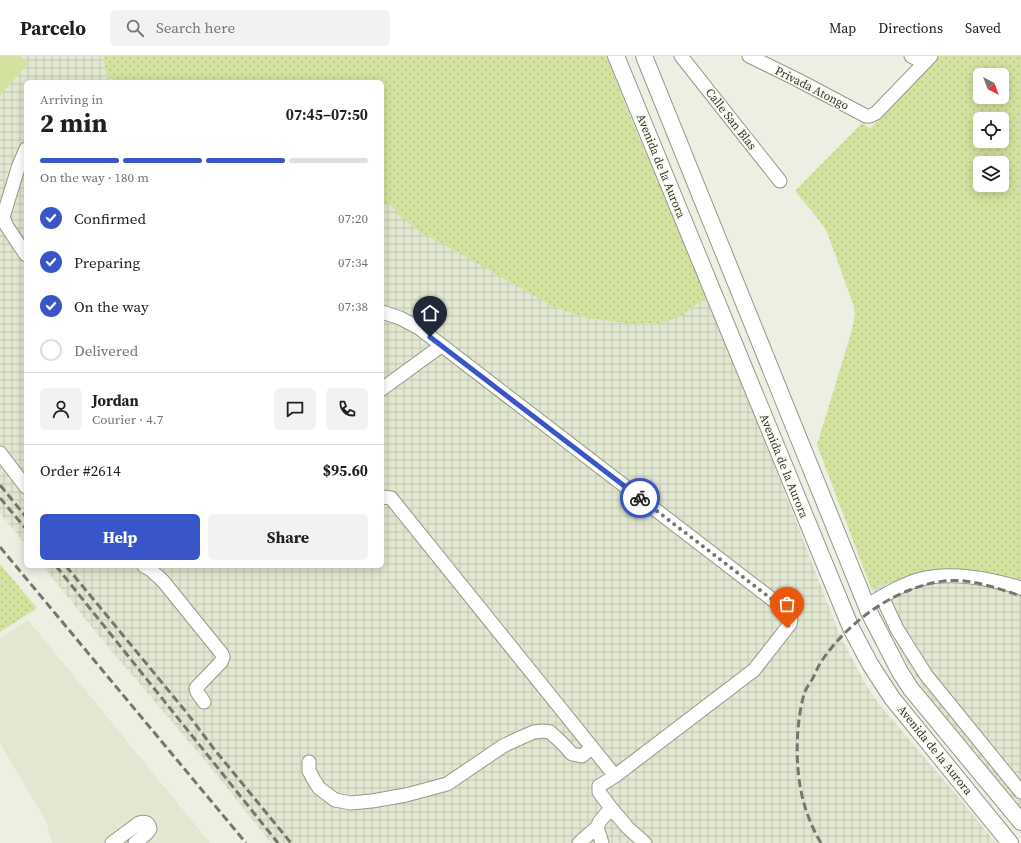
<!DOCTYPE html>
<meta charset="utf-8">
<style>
:root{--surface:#fff;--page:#f2f2f2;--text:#202124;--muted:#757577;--line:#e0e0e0;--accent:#3956c8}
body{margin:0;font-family:"Source Serif 4",serif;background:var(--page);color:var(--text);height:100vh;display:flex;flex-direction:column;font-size:15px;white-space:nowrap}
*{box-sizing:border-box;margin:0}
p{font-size:13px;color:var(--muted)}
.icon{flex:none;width:22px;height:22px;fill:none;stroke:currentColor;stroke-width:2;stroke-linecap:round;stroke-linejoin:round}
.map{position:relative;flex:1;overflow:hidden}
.drawer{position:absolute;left:24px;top:24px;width:360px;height:488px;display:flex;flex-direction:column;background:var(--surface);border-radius:6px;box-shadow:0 2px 10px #0003}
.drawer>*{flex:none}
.needle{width:26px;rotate:139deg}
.buttons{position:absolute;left:973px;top:12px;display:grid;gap:8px}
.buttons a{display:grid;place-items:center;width:36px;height:36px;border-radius:6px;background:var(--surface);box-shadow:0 2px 10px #0003;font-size:20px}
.pin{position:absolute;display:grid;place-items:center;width:34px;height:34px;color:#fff;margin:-41px -17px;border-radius:50% 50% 50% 0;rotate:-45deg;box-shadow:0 0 4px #0007}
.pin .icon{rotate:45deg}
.courier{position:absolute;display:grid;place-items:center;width:40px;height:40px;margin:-20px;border:3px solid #3956c8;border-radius:50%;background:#fff;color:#222;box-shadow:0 1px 5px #0007}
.head em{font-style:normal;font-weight:700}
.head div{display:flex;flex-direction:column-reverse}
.head{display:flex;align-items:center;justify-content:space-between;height:68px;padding:0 16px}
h1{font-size:26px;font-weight:700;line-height:30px}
.bar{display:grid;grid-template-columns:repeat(4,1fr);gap:6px 4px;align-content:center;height:48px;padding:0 16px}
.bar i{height:5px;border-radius:3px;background:var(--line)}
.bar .selected{background:var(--accent)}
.bar p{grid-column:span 4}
.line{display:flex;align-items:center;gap:10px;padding:0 16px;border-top:1px solid var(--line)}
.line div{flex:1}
.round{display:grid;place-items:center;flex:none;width:42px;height:42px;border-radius:6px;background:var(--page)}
ol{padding:0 16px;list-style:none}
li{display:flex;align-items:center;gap:12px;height:44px}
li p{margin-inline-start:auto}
li .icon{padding:4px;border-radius:50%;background:var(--accent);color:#fff;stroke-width:4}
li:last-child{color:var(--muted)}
li i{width:22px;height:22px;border:2px solid var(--line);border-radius:50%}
.button{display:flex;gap:8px;margin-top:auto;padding:8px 16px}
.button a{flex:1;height:46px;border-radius:6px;background:var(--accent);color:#fff;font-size:16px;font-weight:700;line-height:46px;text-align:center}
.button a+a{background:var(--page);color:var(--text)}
header{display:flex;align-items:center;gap:24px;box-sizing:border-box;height:56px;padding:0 20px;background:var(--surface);border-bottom:1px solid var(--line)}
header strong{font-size:19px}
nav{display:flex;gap:22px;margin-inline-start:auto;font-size:14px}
.search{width:280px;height:36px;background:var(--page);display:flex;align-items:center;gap:10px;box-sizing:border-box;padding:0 14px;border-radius:6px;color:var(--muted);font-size:15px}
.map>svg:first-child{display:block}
.built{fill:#e2e7d1}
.industrial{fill:url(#industrial-grid)}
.grass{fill:url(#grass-dots);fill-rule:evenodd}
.garden{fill:#d4e2a0}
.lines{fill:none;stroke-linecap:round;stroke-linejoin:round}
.minor-casing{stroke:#95998b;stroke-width:15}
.major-casing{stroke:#95998b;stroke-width:18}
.minor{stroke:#fff;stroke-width:13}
.major{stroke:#fff;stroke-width:16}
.rail{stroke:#75776e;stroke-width:3;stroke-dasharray:8 4;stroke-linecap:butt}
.done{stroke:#74756d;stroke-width:4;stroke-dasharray:0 7.2}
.route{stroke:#3956c8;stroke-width:5}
.labels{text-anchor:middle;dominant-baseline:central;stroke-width:3;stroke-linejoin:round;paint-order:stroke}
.street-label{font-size:12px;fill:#33342e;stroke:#f9fdee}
</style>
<header>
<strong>Parcelo</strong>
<div class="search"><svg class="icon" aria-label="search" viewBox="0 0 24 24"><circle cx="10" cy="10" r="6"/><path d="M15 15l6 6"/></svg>Search here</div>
<nav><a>Map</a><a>Directions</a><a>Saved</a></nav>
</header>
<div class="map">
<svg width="1021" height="787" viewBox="0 0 1021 787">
<defs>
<pattern id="industrial-grid" width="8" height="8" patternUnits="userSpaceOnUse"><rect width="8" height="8" fill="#e2e7d1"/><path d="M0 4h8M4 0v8" fill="none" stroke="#c2c7b4"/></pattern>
<pattern id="grass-dots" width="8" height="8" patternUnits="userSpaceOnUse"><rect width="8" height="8" fill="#d4e2a0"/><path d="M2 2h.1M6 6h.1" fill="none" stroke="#b6c28a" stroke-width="1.8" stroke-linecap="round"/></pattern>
</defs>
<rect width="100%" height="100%" fill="#ecefe1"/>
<path class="built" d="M28,564L210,787H52L46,765L0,687V583Z"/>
<path class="industrial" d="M0,0H606L632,65L712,252L777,416L840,580L867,631L883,653L954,736L996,787H271L207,707L98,579L43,510H382V26H26V489L0,457Z
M981,517L1008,520L1021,524V752L927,638L910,612L900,594L871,532L908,523Z"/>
<path class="grass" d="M103,0H606L632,65L707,241L679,261L668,265L653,268L626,267L586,262L552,250L447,190L422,177L400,160L393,151L387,147L382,148V26H116L107,20Z
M940,0H1021V524L1008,520L981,517L908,523L871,532L817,389L852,274L855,259L854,251L833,192L826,174L815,159L795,135L862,67L870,72ZM980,19H1002V41H980ZM980,63H1002V85H980ZM980,107H1002V129H980Z
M0,508L37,552L0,576Z"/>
<path class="garden" d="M0,0H20L28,7L0,40Z"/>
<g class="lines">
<defs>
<path id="minor" d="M681,0L780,125
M749,0L798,24L866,60H870L876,57L931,0
M911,0L924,7
M26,93L19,109L3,161L6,169L26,199
M382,256L400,262L419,272L786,554L790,559L791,563L790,568L754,614L615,720L599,730V736L611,752L628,772L645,787
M382,333L441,290
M0,397L26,431
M382,441L391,442L615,720
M144,510L151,514L163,525L222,598L223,601L221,606L196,632L197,636L204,646
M882,541L897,573L926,619L1021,736
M866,550C883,540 902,528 921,523C951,515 992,523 1021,532
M309,706V715L314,724L319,732L335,744L351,747L372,745L406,739L447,728L503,690L520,682L534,676L543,675L550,676L562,687L572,698L582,700L592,691
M112,787L139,767C146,765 149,767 150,773L147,777L135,787
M579,787L597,771
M602,787L597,771L600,765L611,752"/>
<path id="major" d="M616,0L851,572L870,608L892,642L1010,787
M644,0L869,556L900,616L911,633L1021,766"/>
</defs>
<use href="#minor" class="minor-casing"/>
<use href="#major" class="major-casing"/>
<use href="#minor" class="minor"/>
<use href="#major" class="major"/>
<path class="rail" d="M0,429L26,461
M0,442L26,473
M0,491L246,787
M56,510L278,787
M66,510L187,657L214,693L291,787
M821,787C800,752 795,714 798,673C799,662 801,649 804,638C806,632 810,627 813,622C816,615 819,609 823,603C850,564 897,531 944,525C970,522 997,532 1021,540"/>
</g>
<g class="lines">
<path class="done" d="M640,442L786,554L790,559L791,563L787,572"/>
<path class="route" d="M430,281L640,442"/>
</g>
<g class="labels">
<g class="street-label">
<text transform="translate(812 32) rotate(27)">Privada Atongo</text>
<text transform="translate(731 63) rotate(52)">Calle San Blas</text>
<text transform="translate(661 110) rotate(68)">Avenida de la Aurora</text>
<text transform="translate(784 410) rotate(68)">Avenida de la Aurora</text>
<text transform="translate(935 694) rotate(51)">Avenida de la Aurora</text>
</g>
</g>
</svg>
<div class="buttons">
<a><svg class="needle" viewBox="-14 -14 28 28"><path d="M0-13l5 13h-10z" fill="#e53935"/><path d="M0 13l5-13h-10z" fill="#757577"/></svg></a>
<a><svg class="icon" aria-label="locate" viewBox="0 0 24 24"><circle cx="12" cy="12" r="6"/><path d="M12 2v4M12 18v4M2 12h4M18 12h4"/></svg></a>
<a><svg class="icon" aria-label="layers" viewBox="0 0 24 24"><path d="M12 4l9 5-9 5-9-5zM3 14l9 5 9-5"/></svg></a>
</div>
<div class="pin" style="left:787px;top:572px;background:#ea580c"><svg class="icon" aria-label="bag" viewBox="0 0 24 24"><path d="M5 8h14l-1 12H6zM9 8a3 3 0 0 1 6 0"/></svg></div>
<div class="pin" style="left:430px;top:281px;background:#1f2937"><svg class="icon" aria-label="home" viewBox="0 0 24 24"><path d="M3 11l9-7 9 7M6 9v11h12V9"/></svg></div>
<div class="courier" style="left:640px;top:442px"><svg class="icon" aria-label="bike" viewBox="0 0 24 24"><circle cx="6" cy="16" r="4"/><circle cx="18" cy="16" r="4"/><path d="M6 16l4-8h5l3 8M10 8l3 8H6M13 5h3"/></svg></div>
<section class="drawer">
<div class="head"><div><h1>2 min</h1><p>Arriving in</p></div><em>07:45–07:50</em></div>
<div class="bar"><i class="selected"></i><i class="selected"></i><i class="selected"></i><i></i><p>On the way · 180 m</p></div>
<ol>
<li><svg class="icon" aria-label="check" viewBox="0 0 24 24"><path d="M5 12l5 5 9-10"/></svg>Confirmed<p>07:20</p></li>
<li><svg class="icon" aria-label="check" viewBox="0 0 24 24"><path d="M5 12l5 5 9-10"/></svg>Preparing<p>07:34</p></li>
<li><svg class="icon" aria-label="check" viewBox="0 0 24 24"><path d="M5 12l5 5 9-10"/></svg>On the way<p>07:38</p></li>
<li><i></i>Delivered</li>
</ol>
<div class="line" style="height:72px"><a class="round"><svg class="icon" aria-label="person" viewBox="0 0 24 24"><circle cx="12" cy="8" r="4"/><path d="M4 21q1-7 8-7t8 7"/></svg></a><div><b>Jordan</b><p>Courier · 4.7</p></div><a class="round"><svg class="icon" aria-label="chat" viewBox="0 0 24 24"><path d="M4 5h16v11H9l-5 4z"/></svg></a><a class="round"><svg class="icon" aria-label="phone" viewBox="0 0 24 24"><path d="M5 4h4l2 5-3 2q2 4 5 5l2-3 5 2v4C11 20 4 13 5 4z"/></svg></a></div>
<div class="line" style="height:52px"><div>Order #2614</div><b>$95.60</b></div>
<div class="button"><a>Help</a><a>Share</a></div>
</section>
</div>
